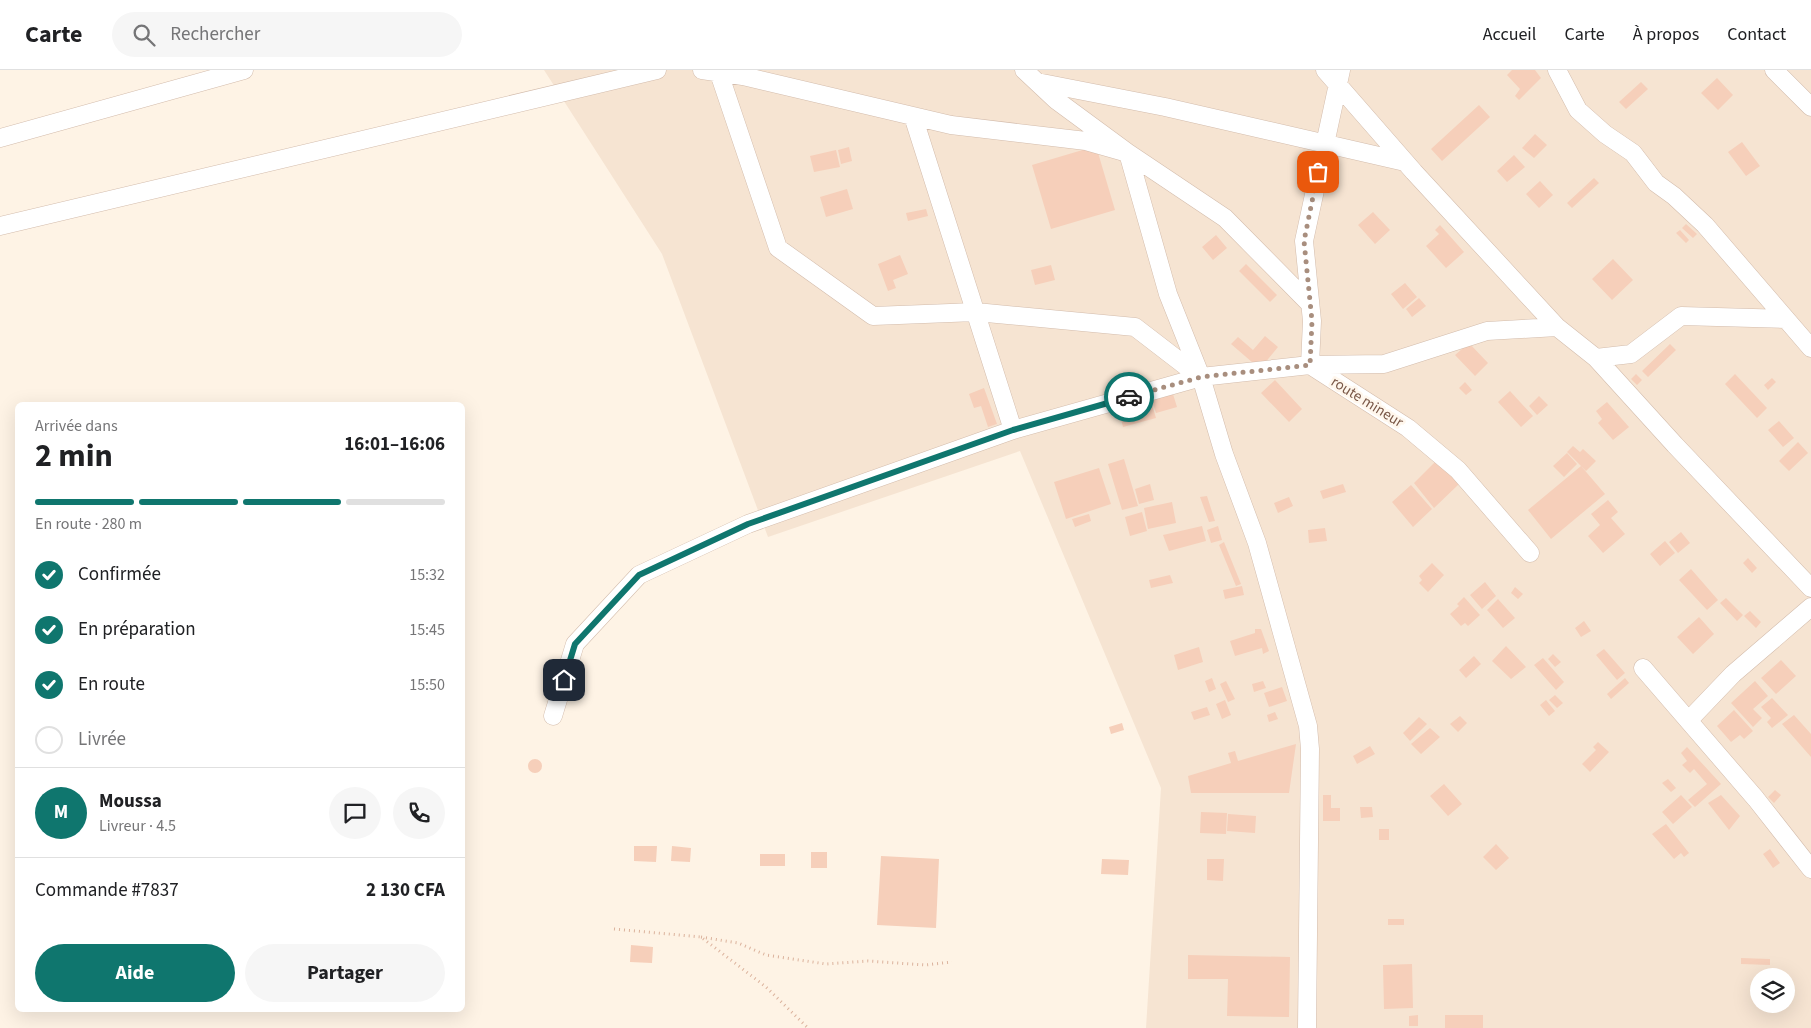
<!DOCTYPE html>
<html lang="fr">
<meta charset="utf-8">
<style>
:root{--surface:#fff;--page:#f6f6f6;--text:#202124;--muted:#757577;--line:#e0e0e0;--accent:#0f766e}
body{margin:0;font-family:"Source Sans 3",sans-serif;background:var(--page);color:var(--text);height:100vh;display:flex;flex-direction:column;font-size:19px;white-space:nowrap}
*{box-sizing:border-box;margin:0}
p{font-size:16px;color:var(--muted)}
.icon{flex:none;width:28px;height:28px;fill:none;stroke:currentColor;stroke-width:2;stroke-linecap:round;stroke-linejoin:round}
.map{position:relative;flex:1;overflow:hidden}
.panel{position:absolute;left:15px;top:332px;width:450px;height:610px;display:flex;flex-direction:column;background:var(--surface);border-radius:8px;box-shadow:0 5px 20px #0002}
.panel>*{flex:none}
.controls{position:absolute;left:1750px;top:898px;display:grid;gap:10px}
.controls a{display:grid;place-items:center;width:45px;height:45px;border-radius:50%;background:var(--surface);box-shadow:0 5px 20px #0002;font-size:25px}
.pin{position:absolute;display:grid;place-items:center;width:42px;height:42px;color:#fff;margin:-21px;border-radius:10px;box-shadow:0 2px 8px #0006}
.courier{position:absolute;display:grid;place-items:center;width:50px;height:50px;margin:-25px;border:4px solid #0f766e;border-radius:50%;background:#fff;color:#222;box-shadow:0 1px 6px #0007}
.head em{font-style:normal;font-weight:700}
.head div{display:flex;flex-direction:column-reverse}
.head{display:flex;align-items:center;justify-content:space-between;height:85px;padding:0 20px}
h1{font-size:32px;font-weight:700;line-height:38px}
.bar{display:grid;grid-template-columns:repeat(4,1fr);gap:8px 5px;align-content:center;height:60px;padding:0 20px}
.bar i{height:6px;border-radius:4px;background:var(--line)}
.bar .on{background:var(--accent)}
.bar p{grid-column:span 4}
.line{display:flex;align-items:center;gap:12px;padding:0 20px;border-top:1px solid var(--line)}
.line div{flex:1}
.round{display:grid;place-items:center;flex:none;width:52px;height:52px;border-radius:26px;background:var(--page)}
ol{padding:0 20px;list-style:none}
li{display:flex;align-items:center;gap:15px;height:55px}
li p{margin-inline-start:auto}
li .icon{padding:5px;border-radius:50%;background:var(--accent);color:#fff;stroke-width:4}
li:last-child{color:var(--muted)}
li i{width:28px;height:28px;border:2px solid var(--line);border-radius:50%}
.cta{display:flex;gap:10px;margin-top:auto;padding:10px 20px}
.cta a{flex:1;height:58px;border-radius:30px;background:var(--accent);color:#fff;font-size:20px;font-weight:700;line-height:58px;text-align:center}
.cta a+a{background:var(--page);color:var(--text)}
header{display:flex;align-items:center;gap:30px;box-sizing:border-box;height:70px;padding:0 25px;background:var(--surface);border-bottom:1px solid var(--line)}
header strong{font-size:24px}
nav{display:flex;gap:28px;margin-inline-start:auto;font-size:18px}
.search{width:350px;height:45px;background:var(--page);display:flex;align-items:center;gap:12px;box-sizing:border-box;padding:0 18px;border-radius:28px;color:var(--muted);font-size:19px}
.map>svg:first-child{display:block}
.residential{fill:#f6e4d2;fill-rule:evenodd}
.building{fill:#f6cfba}
.lines{fill:none;stroke-linecap:round;stroke-linejoin:round}
.minor-casing{stroke:#d3bcac;stroke-width:19}
.path{stroke:#dbb29c;stroke-width:3;stroke-dasharray:1 4;stroke-linecap:butt}
.minor{stroke:#fff;stroke-width:18}
.done{stroke:#a88e7e;stroke-width:5;stroke-dasharray:0 9}
.route{stroke:#0f766e;stroke-width:6}
.labels{text-anchor:middle;dominant-baseline:central;stroke-width:5;stroke-linejoin:round;paint-order:stroke}
.street-label{font-size:15px;fill:#795747;stroke:#fff7ed}
</style>
<header>
<strong>Carte</strong>
<div class="search"><svg class="icon" aria-label="search" viewBox="0 0 24 24"><circle cx="10" cy="10" r="6"/><path d="M15 15l6 6"/></svg>Rechercher</div>
<nav><a>Accueil</a><a>Carte</a><a>À propos</a><a>Contact</a></nav>
</header>
<div class="map">
<svg width="1811" height="958" viewBox="0 0 1811 958">
<rect width="100%" height="100%" fill="#fef3e5"/>
<path class="residential" d="M544,0H1811V958H1146L1161,718L1020,381L768,467L662,184ZM1759,906H1786V934H1759Z"/>
<path class="building" d="M1512,0H1535L1541,8L1519,30L1515,26L1520,19L1507,5Z
M1717,8L1733,25L1718,40L1701,23Z
M1641,12L1648,19L1626,39L1619,32Z
M1479,35L1490,47L1442,91L1431,79Z
M1535,64L1547,75L1534,88L1522,78Z
M1742,72L1760,96L1746,106L1728,82Z
M1096,76L1115,140L1051,159L1032,95Z
M849,77L852,91L841,94L838,80Z
M836,80L840,97L814,102L810,86Z
M1514,85L1525,97L1507,112L1497,101Z
M1594,108L1599,113L1572,138L1567,133Z
M1540,111L1553,125L1539,138L1526,124Z
M847,119L853,139L826,147L820,127Z
M926,139L928,146L908,151L906,143Z
M1373,142L1390,160L1375,174L1358,155Z
M1686,154L1697,164L1693,168L1682,158Z
M1440,155L1464,182L1446,198L1426,176L1439,164L1435,160Z
M1680,160L1689,170L1686,173L1676,163Z
M1216,165L1227,178L1213,190L1202,177Z
M900,185L908,204L893,210L896,218L888,221L878,194Z
M1613,189L1633,210L1612,230L1592,209Z
M1246,194L1277,225L1270,232L1239,201Z
M1051,195L1055,210L1035,215L1031,200Z
M1405,213L1417,227L1403,239L1391,224Z
M1419,228L1426,236L1412,247L1406,239Z
M1265,266L1278,277L1260,299L1231,274L1238,267L1253,280Z
M1469,273L1488,293L1475,306L1455,285Z
M1670,274L1676,280L1648,307L1642,301Z
M1636,304L1642,310L1637,315L1631,309Z
M1735,304L1767,338L1757,348L1725,314Z
M1772,308L1776,312L1768,320L1764,315Z
M1275,310L1302,339L1289,352L1261,323Z
M1465,312L1472,320L1466,325L1459,318Z
M984,318L997,354L988,357L981,336L974,338L969,324Z
M1172,321L1177,337L1156,343L1151,328Z
M1510,321L1533,346L1521,357L1498,332Z
M1539,326L1548,335L1537,345L1529,336Z
M1150,328L1156,348L1123,357L1118,338Z
M1607,332L1629,357L1613,370L1598,353L1602,349L1596,341Z
M1779,351L1794,368L1783,377L1768,360Z
M1798,372L1808,383L1789,401L1779,391Z
M1573,376L1580,382L1583,379L1596,391L1586,401L1567,382Z
M1567,383L1577,394L1564,407L1553,396Z
M1439,388L1441,396L1459,414L1434,438L1414,413Z
M1124,389L1138,436L1122,440L1108,394Z
M1581,396L1605,424L1551,469L1528,440Z
M1099,398L1111,434L1066,449L1054,412Z
M1150,414L1154,430L1139,434L1135,419Z
M1343,414L1346,422L1323,429L1320,421Z
M1411,415L1432,439L1413,457L1392,432Z
M1207,426L1215,451L1209,452L1200,427Z
M1289,427L1293,436L1278,443L1274,433Z
M1608,430L1618,442L1611,448L1625,464L1603,483L1588,466L1600,455L1591,444Z
M1172,432L1176,453L1148,459L1144,438Z
M1142,442L1147,461L1130,466L1125,447Z
M1089,444L1091,451L1075,457L1072,449Z
M1202,456L1206,471L1169,481L1163,465Z
M1218,456L1222,470L1211,473L1207,460Z
M1325,458L1327,471L1309,473L1308,460Z
M1681,462L1690,473L1678,483L1669,472Z
M1665,471L1675,483L1660,496L1650,484Z
M1224,472L1241,514L1236,516L1219,475Z
M1748,488L1757,498L1752,503L1743,493Z
M1432,493L1444,505L1428,522L1419,513L1422,510L1419,506Z
M1691,499L1718,530L1707,540L1679,510Z
M1170,505L1173,513L1151,518L1149,510Z
M1485,512L1496,526L1482,539L1470,525Z
M1242,516L1244,525L1225,529L1223,520Z
M1515,517L1523,524L1518,529L1511,523Z
M1464,527L1480,545L1468,556L1465,553L1461,556L1450,544L1459,536L1457,534Z
M1726,528L1743,545L1737,551L1720,533Z
M1498,529L1515,548L1503,558L1487,540Z
M1750,541L1761,552L1756,558L1744,546Z
M1699,547L1714,564L1693,584L1677,567Z
M1584,551L1591,561L1581,567L1575,558Z
M1255,559H1261L1269,581L1263,584L1262,578L1235,586L1230,571L1255,563Z
M1506,576L1526,597L1511,609L1492,591Z
M1199,577L1203,592L1178,600L1174,585Z
M1604,579L1625,603L1617,610L1596,585Z
M1553,584L1561,592L1555,597L1548,589Z
M1474,586L1481,594L1466,608L1459,600Z
M1543,588L1564,612L1556,620L1534,595Z
M1781,590L1796,606L1776,624L1761,608Z
M1212,608L1216,619L1209,622L1205,611Z
M1625,608L1629,613L1611,629L1607,624Z
M1226,611L1235,629L1228,632L1220,614Z
M1263,611L1266,618L1254,622L1252,614Z
M1755,611L1768,626L1753,639L1762,648L1753,657L1731,633Z
M1282,617L1287,631L1269,637L1264,623Z
M1555,625L1563,633L1557,638L1549,630Z
M1772,628L1788,645L1772,658L1767,652L1771,648L1761,637Z
M1225,630L1231,645L1222,649L1216,634Z
M1546,630L1555,641L1549,646L1540,635Z
M1207,637L1210,645L1194,650L1191,642Z
M1734,640L1753,661L1744,669L1740,665L1731,672L1717,656Z
M1275,642L1278,649L1269,652L1267,645Z
M1794,645L1811,664V687L1782,654Z
M1460,646L1467,653L1458,662L1450,654Z
M1419,647L1427,654L1410,671L1403,663Z
M1122,653L1124,660L1111,664L1109,657Z
M1430,658L1440,667L1421,684L1411,674Z
M1598,672L1609,682L1590,702L1582,694L1596,680L1593,677Z
M1296,674L1289,723H1191L1188,706L1231,693L1228,683L1235,681L1238,691Z
M1370,676L1375,684L1357,694L1353,686Z
M1687,677L1721,714L1695,737L1688,730L1707,714L1694,699L1690,703L1682,695L1687,691L1681,683Z
M528 696a7 7 0 1 1 14 0a7 7 0 1 1-14 0Z
M1668,709L1676,718L1671,722L1662,713Z
M1444,714L1462,734L1448,746L1430,726Z
M1775,720L1781,725L1774,733L1768,727Z
M1323,725H1331V738H1340V751H1323Z
M1681,725L1692,737L1673,754L1662,742Z
M1721,725L1740,746L1729,760L1708,733Z
M1360,737H1372L1373,747L1361,748Z
M1201,742L1227,743L1226,764L1200,763Z
M1228,744L1256,746L1255,763L1227,761Z
M1666,754L1689,783L1684,787L1681,783L1674,789L1652,764Z
M1379,759H1389V770H1379Z
M1496,774L1509,788L1496,800L1483,787Z
M634,776H657L656,792L634,791Z
M672,776L691,778L690,792L671,791Z
M1770,779L1780,793L1773,798L1763,784Z
M811,782H827V798H811Z
M760,784H785V796H760Z
M881,786L939,789L936,858L877,855Z
M1102,789L1129,790L1128,805L1101,804Z
M1207,789H1224L1223,811L1207,810Z
M1388,849H1404V855H1388Z
M631,875L653,877L652,893L630,892Z
M1188,885L1290,887L1289,947L1227,946L1228,909H1188Z
M1741,888L1770,889V895L1741,894Z
M1412,894L1413,938L1384,939L1383,895Z
M1418,945V956H1409V946Z
M1445,945H1483V958H1445Z"/>
<g class="lines">
<defs>
<path id="minor" d="M702,0L743,6L951,55L1086,71L1128,83L1225,148L1310,234
M1024,0L1056,30L1128,83L1168,224L1201,307L1224,384L1257,473L1308,656L1310,679L1307,958
M1325,0L1414,102L1557,257
M1341,0L1304,171L1312,251L1310,295L1384,294L1487,261L1557,257L1596,288L1675,375L1811,518
M1557,0L1578,40L1605,64L1633,83L1656,113L1674,126L1705,155L1811,278
M1774,0L1811,37
M719,3L778,178L873,246L976,242L1135,257L1200,307
M1037,12L1165,37L1405,92
M913,46L1013,360
M0,68L244,0
M0,156L657,0
M1596,288L1631,284L1681,246L1785,249
M1643,598L1756,729L1811,799
M553,646L575,574L639,505L748,454L1013,360L1201,307L1310,295L1408,358L1458,400L1530,483
M1689,650L1733,604L1811,537"/>
</defs>
<use href="#minor" class="minor-casing"/>
<path class="path" d="M614,859L701,867L766,917L808,958
M701,867L738,873L766,885L826,894L868,891L925,895L952,892"/>
<use href="#minor" class="minor"/>
</g>
<g class="lines">
<path class="done" d="M1129,327L1201,307L1310,295L1312,251L1304,171L1318,102"/>
<path class="route" d="M564,610L575,574L639,505L748,454L1013,360L1129,327"/>
</g>
<g class="labels">
<g class="street-label">
<text transform="translate(1367 332) rotate(32)">route mineur</text>
</g>
</g>
</svg>
<div class="controls">
<a><svg class="icon" aria-label="layers" viewBox="0 0 24 24"><path d="M12 4l9 5-9 5-9-5zM3 14l9 5 9-5"/></svg></a>
</div>
<div class="pin" style="left:1318px;top:102px;background:#ea580c"><svg class="icon" aria-label="bag" viewBox="0 0 24 24"><path d="M5 8h14l-1 12H6zM9 8a3 3 0 0 1 6 0"/></svg></div>
<div class="pin" style="left:564px;top:610px;background:#1f2937"><svg class="icon" aria-label="home" viewBox="0 0 24 24"><path d="M3 11l9-7 9 7M6 9v11h12V9"/></svg></div>
<div class="courier" style="left:1129px;top:327px"><svg class="icon" aria-label="car" viewBox="0 0 24 24"><path d="M5 17H2v-5l4-1 3-4h7l3 4 3 1v5h-3M9 17h6M6 11h13"/><circle cx="7" cy="17" r="2"/><circle cx="17" cy="17" r="2"/></svg></div>
<section class="panel">
<div class="head"><div><h1>2 min</h1><p>Arrivée dans</p></div><em>16:01–16:06</em></div>
<div class="bar"><i class="on"></i><i class="on"></i><i class="on"></i><i></i><p>En route · 280 m</p></div>
<ol>
<li><svg class="icon" aria-label="check" viewBox="0 0 24 24"><path d="M5 12l5 5 9-10"/></svg>Confirmée<p>15:32</p></li>
<li><svg class="icon" aria-label="check" viewBox="0 0 24 24"><path d="M5 12l5 5 9-10"/></svg>En préparation<p>15:45</p></li>
<li><svg class="icon" aria-label="check" viewBox="0 0 24 24"><path d="M5 12l5 5 9-10"/></svg>En route<p>15:50</p></li>
<li><i></i>Livrée</li>
</ol>
<div class="line" style="height:90px"><b class="round" style="background:var(--accent);color:#fff">M</b><div><b>Moussa</b><p>Livreur · 4.5</p></div><a class="round"><svg class="icon" aria-label="chat" viewBox="0 0 24 24"><path d="M4 5h16v11H9l-5 4z"/></svg></a><a class="round"><svg class="icon" aria-label="phone" viewBox="0 0 24 24"><path d="M5 4h4l2 5-3 2q2 4 5 5l2-3 5 2v4C11 20 4 13 5 4z"/></svg></a></div>
<div class="line" style="height:65px"><div>Commande #7837</div><b>2 130 CFA</b></div>
<div class="cta"><a>Aide</a><a>Partager</a></div>
</section>
</div>
